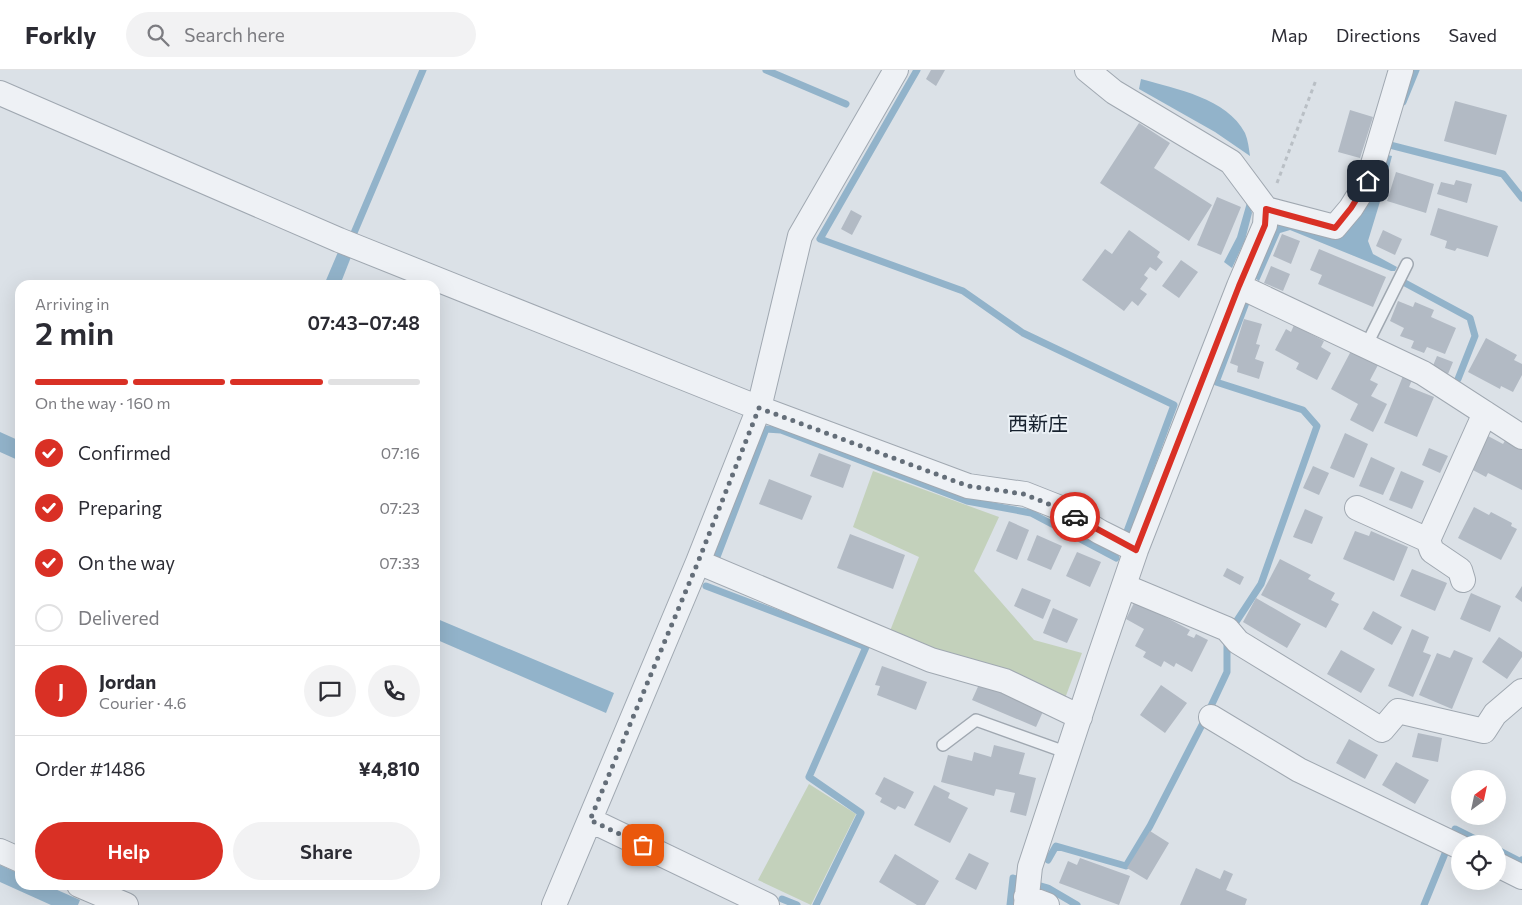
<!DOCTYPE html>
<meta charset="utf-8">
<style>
:root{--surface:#fff;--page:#f2f2f3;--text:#2b2b33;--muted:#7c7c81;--line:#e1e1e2;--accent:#d93025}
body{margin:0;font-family:Commissioner,"Noto Sans JP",sans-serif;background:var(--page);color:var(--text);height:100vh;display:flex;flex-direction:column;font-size:19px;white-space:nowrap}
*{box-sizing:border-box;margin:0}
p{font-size:16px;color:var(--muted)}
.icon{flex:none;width:28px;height:28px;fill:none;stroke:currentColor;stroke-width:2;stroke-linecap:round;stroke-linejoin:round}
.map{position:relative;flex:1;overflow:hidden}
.details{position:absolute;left:15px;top:210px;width:425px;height:610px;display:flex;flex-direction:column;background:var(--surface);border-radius:15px;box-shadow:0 5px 20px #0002}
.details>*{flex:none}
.needle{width:32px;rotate:33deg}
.controls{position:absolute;left:1451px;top:700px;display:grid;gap:10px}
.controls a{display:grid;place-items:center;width:55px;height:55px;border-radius:50%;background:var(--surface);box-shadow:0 5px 20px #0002;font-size:25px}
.pin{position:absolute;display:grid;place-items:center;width:42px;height:42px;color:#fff;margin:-21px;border-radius:10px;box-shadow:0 2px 8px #0006}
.courier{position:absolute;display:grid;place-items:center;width:50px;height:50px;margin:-25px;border:4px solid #d93025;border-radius:50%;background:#fff;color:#222;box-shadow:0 1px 6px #0007}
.overview em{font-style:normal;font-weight:600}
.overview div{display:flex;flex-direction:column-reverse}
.overview{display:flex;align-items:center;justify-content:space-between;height:85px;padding:0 20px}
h1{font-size:32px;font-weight:600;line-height:38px}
.bar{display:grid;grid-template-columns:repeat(4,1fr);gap:8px 5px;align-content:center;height:60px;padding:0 20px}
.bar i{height:6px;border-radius:4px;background:var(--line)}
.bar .on{background:var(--accent)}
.bar p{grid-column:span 4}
.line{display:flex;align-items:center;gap:12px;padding:0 20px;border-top:1px solid var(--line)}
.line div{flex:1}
.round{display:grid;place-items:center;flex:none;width:52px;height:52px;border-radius:26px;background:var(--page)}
ol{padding:0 20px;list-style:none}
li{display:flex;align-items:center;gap:15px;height:55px}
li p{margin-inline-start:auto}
li .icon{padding:5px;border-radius:50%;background:var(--accent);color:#fff;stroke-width:4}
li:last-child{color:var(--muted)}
li i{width:28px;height:28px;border:2px solid var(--line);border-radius:50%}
.button{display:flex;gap:10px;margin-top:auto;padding:10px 20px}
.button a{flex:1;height:58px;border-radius:30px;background:var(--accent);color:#fff;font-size:20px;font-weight:600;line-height:58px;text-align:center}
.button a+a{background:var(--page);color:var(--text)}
header{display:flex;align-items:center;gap:30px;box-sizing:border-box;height:70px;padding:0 25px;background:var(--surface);border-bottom:1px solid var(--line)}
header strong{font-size:24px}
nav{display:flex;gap:28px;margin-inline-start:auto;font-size:18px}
.search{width:350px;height:45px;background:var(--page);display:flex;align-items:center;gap:12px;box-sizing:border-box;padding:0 18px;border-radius:28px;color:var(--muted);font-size:19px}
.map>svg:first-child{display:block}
.green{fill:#c3d1bb}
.water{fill:#92b3ca}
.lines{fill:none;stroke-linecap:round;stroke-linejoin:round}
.stream{stroke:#92b3ca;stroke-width:7}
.building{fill:#b2bac4}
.service-casing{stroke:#a0a8b1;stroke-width:14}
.minor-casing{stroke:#a0a8b1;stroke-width:26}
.path{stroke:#b9bfc5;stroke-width:3;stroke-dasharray:4 4;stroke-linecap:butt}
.service{stroke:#eef1f5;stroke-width:11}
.minor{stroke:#eef1f5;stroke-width:24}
.done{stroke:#646e79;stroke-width:5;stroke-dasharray:0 9}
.route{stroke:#d93025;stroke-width:6}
.labels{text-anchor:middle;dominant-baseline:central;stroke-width:4;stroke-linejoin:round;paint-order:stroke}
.neighbourhood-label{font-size:20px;fill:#17212e;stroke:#eaf0f5}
</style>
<header>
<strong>Forkly</strong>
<div class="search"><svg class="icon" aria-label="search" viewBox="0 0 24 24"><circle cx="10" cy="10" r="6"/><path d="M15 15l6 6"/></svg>Search here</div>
<nav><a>Map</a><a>Directions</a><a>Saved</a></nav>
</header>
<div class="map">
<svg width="1522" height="835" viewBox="0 0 1522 835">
<rect width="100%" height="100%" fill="#dbe1e7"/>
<path class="green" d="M873,401L999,447L974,501L1034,570L1082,583L1064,631L890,561L919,487L853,457Z
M809,714L856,744L811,835L758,810Z"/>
<path class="water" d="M1141,9C1176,19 1227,28 1245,63C1248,70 1249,79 1250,86L1215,62L1139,19Z
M1387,85L1392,86L1382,125L1368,171L1373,184L1397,197L1395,201H1391L1290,160L1280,163L1259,211L1252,206L1272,157L1286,151L1343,166L1374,122Z
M1248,129L1252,143L1245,170L1232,198L1224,192L1237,167Z
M338,182L351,187L340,215H324Z
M0,362L20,371V391L0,382Z
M435,548L614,623L606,643L435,569Z
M0,795L20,804V815H46L80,830L78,835H51L0,812Z"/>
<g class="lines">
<path class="stream" d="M766,0L846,34
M917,0L820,169L963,221L1023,263L1174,335L1126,464
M1403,32L1416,0
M1386,74L1503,104L1522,128
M351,170L423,0
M1405,213L1470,248L1475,266L1458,309
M717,487L766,359L781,360L967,431L1031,443L1116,488
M706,516L866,577L809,707L861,743L816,835
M1236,552L1261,514L1317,356L1303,340L1216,312L1247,230
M1498,780L1521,792L1522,790
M1048,790L1056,776L1126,796L1150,756L1204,651L1227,602V573
M782,829L797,835
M1010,835L1013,808L1048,818L1077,835
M1424,835L1455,759L1485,774"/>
</g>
<path class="building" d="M931,0H945L936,16L926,9Z
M1455,31L1507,45L1496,85L1444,71Z
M1350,40L1373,47L1360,88L1338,82Z
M1139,53L1170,73L1154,98L1212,135L1189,171L1100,113Z
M1396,102L1434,114L1426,143L1387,131Z
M1456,110L1472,114L1467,133L1437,124L1441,112L1454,115Z
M1217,127L1241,137L1221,185L1197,175Z
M1438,138L1498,156L1488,187L1457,178L1455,181L1445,178L1447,171L1430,165Z
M851,140L862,146L852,165L841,159Z
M1129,160L1160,182L1157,187L1163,192L1156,201L1150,197L1144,205L1148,208L1140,219L1147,224L1138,236L1132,231L1124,241L1082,210L1105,179L1112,184Z
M1383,160L1402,169L1395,185L1376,176Z
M1282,164L1300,171L1291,194L1273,186Z
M1319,179L1386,207L1373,237L1318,214L1322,205L1310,200Z
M1181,190L1198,202L1179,228L1162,216Z
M1271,196L1290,204L1283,221L1264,213Z
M1398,231L1413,237L1415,232L1434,240L1431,247L1456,258L1445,284L1427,277L1424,283L1411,278L1414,271L1400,266L1404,258L1390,251Z
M1244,249L1262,254L1256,274L1260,275L1255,289L1264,292L1259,309L1237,302L1238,296L1230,293Z
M1294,255L1324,271L1321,277L1331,283L1317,310L1296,299L1299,293L1275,280L1286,259L1291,262Z
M1486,268L1517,285L1514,290L1522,294V305L1513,322L1501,316L1500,319L1468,302Z
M1351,281L1378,295L1370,310L1378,314L1371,326L1387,334L1373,362L1350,350L1358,334L1331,319Z
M1437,286L1453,292L1448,304L1432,298Z
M1403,306L1412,310L1409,317L1434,327L1417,367L1384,353Z
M1345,363L1368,374L1354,408L1330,398Z
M1488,366L1503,374L1506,369L1522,378V420L1488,403L1486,407L1471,399Z
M1429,378L1448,386L1440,403L1422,395Z
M819,383L851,395L843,418L810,406Z
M1371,387L1395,398L1383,425L1359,416Z
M1313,396L1329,403L1319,425L1303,418Z
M1401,401L1424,411L1412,439L1389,430Z
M769,409L812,426L802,450L759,434Z
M1474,437L1489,445L1491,442L1512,453L1511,456L1517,459L1501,490L1458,468Z
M1305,439L1323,447L1312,474L1293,467Z
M1009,451L1029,460L1017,490L996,481Z
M1355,461L1369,466L1371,461L1408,477L1394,511L1343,489Z
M850,464L905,485L893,519L837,498Z
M1037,465L1062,476L1051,500L1027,490Z
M1077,482L1101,492L1090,517L1066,506Z
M1280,489L1311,505L1308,509L1335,523L1331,530L1339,534L1326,558L1261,525Z
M1227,498L1244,507L1240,515L1223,506Z
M1412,499L1447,513L1435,541L1400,526Z
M1522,516V532L1515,527Z
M1022,518L1051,530L1043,549L1014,536Z
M1471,523L1501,536L1490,562L1460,549Z
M1256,528L1301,554L1287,578L1243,552Z
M1135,531L1190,560L1187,565L1194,568L1196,564L1208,570L1192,602L1176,593L1174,597L1164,591L1161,597L1143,587L1146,582L1135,576L1144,559L1126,549Z
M1053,538L1078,549L1067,573L1043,563Z
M1373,541L1402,557L1392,575L1363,559Z
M1412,559L1429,567L1423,582L1431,585L1413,627L1388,616Z
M1499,567L1522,582V587L1507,609L1482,592Z
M1341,580L1375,599L1361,623L1327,604Z
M1454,580L1473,588L1452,639L1419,625L1437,583L1450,588Z
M882,596L927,612L916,640L877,625L880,616L875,615Z
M981,610L1045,637L1036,657L972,630Z
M1161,615L1187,633L1165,663L1140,645Z
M1418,663L1442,668L1438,692L1412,687Z
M1349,669L1378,685L1365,709L1336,693Z
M994,675L1025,683L1019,704L1036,708L1026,746L1010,742L1015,723L996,719L994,726L941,712L948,685L972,691L974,682L991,687Z
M1396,692L1429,710L1415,734L1382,715Z
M884,707L914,722L905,739L898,736L895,740L880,732L882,728L875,724Z
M934,715L950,723L948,728L968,738L950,773L914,755Z
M1150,761L1169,773L1147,810L1127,798Z
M969,783L989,793L976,820L955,809Z
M895,784L939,811L925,835H917L879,812Z
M1080,788L1130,806L1119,835L1059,813L1068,791L1077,795Z
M1196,798L1220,809L1224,800L1233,804L1226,820L1247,829L1245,835H1180Z"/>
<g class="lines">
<defs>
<path id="service" d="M1366,276L1407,194
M943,675L976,650L1068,683"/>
<path id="minor" d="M1087,0L1114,22L1231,92L1266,139L1265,155L1239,216L1423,303L1522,367
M0,23L339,170L759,338L968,416L1025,424L1063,439L1100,462L1136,480
M1266,139L1335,157L1351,138L1368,111L1401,0
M1357,438L1428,470
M698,492L931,590L1005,611L1080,647
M1463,510L1460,500L1432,481L1428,470L1485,343
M1124,516L1227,559L1238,572L1382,660L1398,641L1484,661L1495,644L1522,621
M1211,647L1299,700L1460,777
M590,750L767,835
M0,781L20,790
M1498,795L1522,807
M79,815L126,835
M1026,827L1047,835
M554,835L698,492L759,338L800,166L896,0
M1026,835L1030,797L1098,591L1136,480L1239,216"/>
</defs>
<use href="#service" class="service-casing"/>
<use href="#minor" class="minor-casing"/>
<path class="path" d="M1277,113L1316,10"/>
<use href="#service" class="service"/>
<use href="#minor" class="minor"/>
</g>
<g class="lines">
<path class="done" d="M643,775L590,750L698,492L759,338L968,416L1024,424L1063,440L1075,447"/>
<path class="route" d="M1075,447L1136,480L1239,216L1265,155L1266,139L1335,158L1351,138L1368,111"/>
</g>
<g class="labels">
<g class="neighbourhood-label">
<text x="1038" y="353">西新庄</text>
</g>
</g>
</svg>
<div class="controls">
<a><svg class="needle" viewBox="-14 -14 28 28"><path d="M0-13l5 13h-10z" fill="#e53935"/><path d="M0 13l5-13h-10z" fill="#7c7c81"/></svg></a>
<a><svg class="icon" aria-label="locate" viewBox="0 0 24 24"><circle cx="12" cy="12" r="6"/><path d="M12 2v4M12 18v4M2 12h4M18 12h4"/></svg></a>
</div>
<div class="pin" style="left:643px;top:775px;background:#ea580c"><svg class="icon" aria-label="bag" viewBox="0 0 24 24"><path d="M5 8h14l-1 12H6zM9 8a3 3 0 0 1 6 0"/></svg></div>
<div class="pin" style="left:1368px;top:111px;background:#1f2937"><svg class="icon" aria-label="home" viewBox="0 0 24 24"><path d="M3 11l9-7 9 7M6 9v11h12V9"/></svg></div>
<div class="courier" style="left:1075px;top:447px"><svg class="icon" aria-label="car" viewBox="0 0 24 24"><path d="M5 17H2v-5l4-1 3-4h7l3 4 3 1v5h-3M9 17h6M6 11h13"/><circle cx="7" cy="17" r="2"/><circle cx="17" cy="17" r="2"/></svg></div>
<section class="details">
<div class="overview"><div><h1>2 min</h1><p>Arriving in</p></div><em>07:43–07:48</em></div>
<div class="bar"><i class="on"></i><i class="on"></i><i class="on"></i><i></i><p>On the way · 160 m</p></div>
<ol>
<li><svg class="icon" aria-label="check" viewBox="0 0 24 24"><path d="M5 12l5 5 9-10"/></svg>Confirmed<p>07:16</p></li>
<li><svg class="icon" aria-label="check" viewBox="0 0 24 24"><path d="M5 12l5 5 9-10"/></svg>Preparing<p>07:23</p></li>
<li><svg class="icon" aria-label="check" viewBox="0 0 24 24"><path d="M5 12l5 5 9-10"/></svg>On the way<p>07:33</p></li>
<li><i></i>Delivered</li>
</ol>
<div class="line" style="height:90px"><b class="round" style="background:var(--accent);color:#fff">J</b><div><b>Jordan</b><p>Courier · 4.6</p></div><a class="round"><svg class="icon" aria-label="chat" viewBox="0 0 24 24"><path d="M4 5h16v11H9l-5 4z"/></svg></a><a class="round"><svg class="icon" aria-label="phone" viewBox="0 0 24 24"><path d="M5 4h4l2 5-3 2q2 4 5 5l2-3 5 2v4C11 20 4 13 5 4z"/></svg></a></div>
<div class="line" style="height:65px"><div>Order #1486</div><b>¥4,810</b></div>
<div class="button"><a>Help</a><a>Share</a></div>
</section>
</div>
